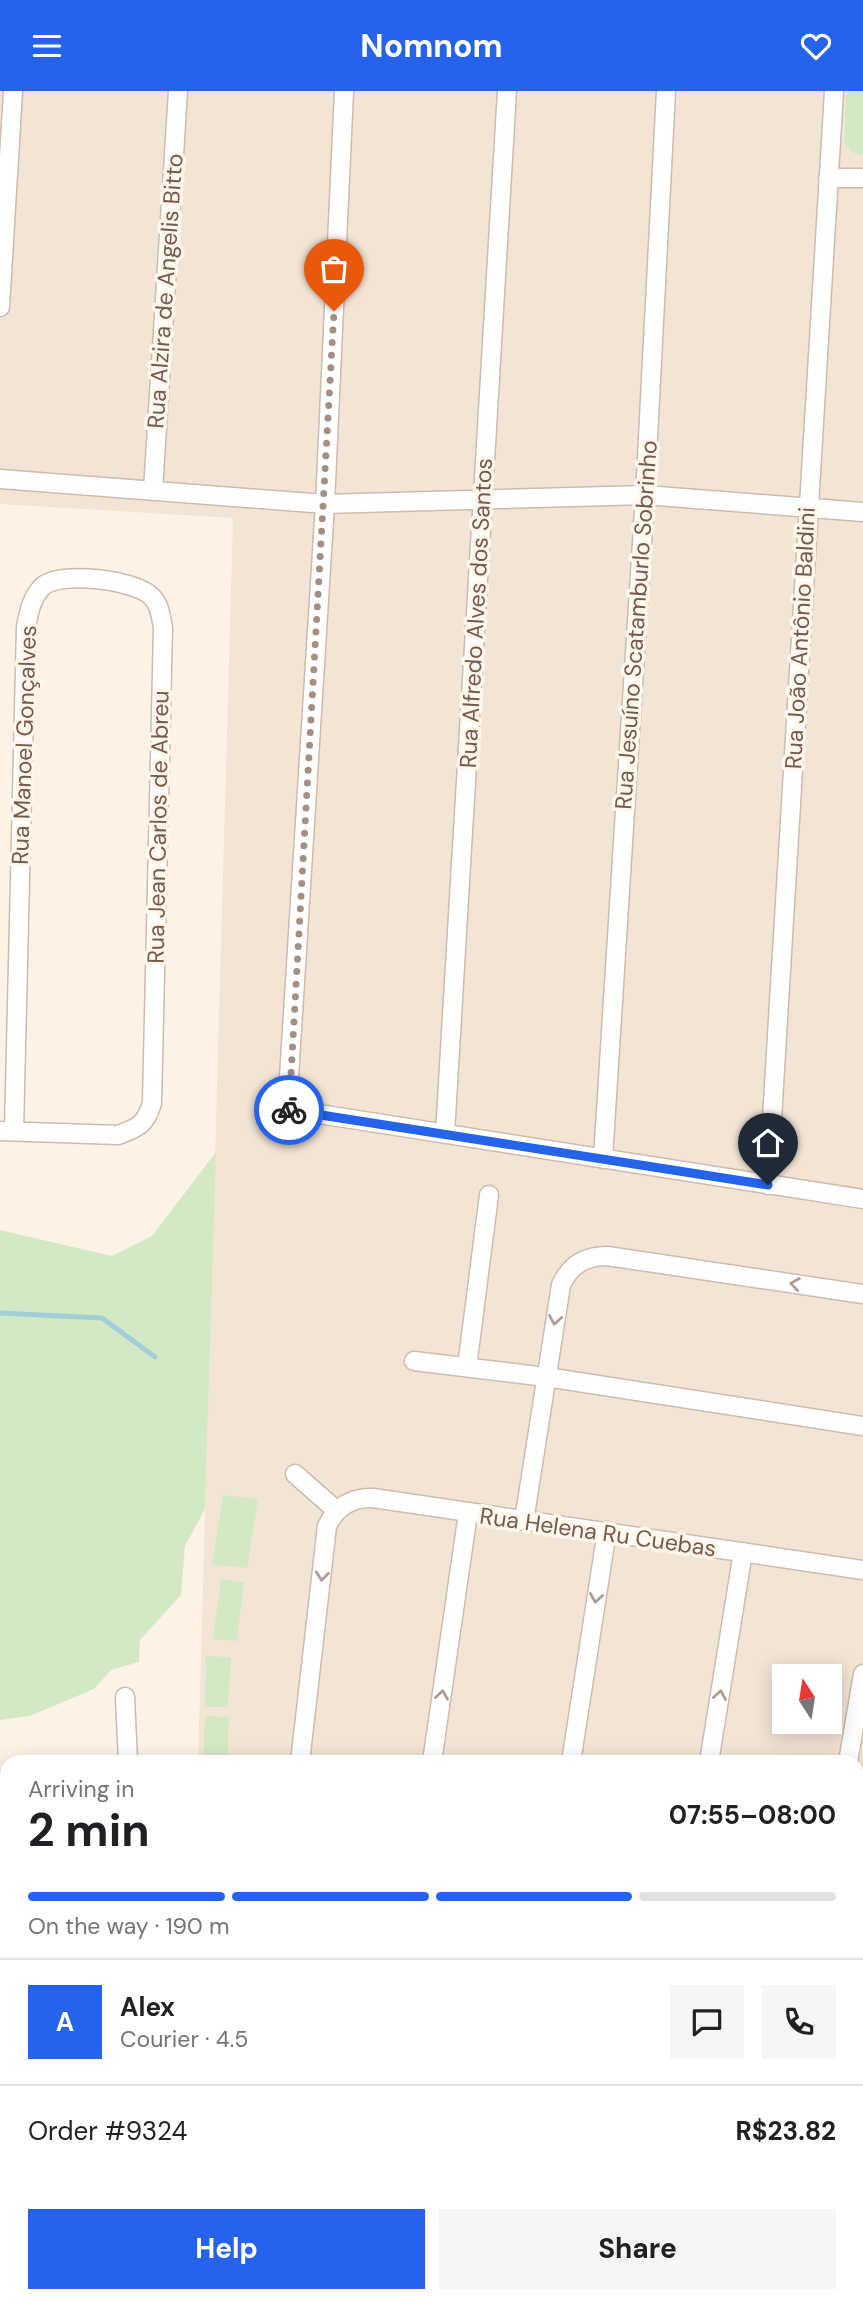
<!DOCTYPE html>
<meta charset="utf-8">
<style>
:root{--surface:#fff;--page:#f6f6f6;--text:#202124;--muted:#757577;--line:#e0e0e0;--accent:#2563eb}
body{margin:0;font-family:"DM Sans",sans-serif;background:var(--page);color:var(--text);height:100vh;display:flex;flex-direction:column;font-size:26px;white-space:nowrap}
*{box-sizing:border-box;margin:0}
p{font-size:23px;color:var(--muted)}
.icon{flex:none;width:38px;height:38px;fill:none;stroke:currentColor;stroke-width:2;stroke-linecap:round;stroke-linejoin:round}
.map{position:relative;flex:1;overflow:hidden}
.sheet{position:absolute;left:0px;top:1664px;width:864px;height:548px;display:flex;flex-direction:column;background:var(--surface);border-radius:21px 21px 0 0;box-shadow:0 4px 18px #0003}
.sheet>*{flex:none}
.needle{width:46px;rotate:348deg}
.buttons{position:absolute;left:772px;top:1573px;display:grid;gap:14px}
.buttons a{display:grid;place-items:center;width:70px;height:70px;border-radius:0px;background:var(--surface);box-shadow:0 4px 18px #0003;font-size:35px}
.pin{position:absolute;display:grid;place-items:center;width:60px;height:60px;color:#fff;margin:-72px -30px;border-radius:50% 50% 50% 0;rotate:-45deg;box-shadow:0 0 7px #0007}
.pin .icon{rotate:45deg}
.courier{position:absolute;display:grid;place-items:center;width:70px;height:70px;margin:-35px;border:5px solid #2563eb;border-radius:50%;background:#fff;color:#222;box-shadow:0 2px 9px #0007}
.summary em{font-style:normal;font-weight:700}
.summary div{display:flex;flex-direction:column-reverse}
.summary{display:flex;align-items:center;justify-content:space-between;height:119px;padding:0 28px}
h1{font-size:46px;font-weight:700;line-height:52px}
.bar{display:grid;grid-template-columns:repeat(4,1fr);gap:10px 7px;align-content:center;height:84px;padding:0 28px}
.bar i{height:9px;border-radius:5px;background:var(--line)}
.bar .active{background:var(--accent)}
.bar p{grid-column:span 4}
.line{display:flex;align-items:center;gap:18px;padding:0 28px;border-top:2px solid var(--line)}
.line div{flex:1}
.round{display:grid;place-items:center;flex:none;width:74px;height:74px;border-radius:0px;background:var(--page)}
.action{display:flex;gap:14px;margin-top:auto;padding:14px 28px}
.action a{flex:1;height:80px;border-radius:0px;background:var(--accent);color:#fff;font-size:28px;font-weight:700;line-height:80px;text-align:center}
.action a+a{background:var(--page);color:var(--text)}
header{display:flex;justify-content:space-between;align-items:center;height:91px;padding:0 28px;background:var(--accent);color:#fff;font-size:32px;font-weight:700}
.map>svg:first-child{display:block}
.residential{fill:#f3e5d5;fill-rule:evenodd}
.green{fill:#d3e9c5}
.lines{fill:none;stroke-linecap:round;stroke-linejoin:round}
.stream{stroke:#a1ced7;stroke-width:5}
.minor-casing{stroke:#cdbbad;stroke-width:21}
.minor{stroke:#fff;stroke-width:18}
.oneway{stroke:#ac9c93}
.done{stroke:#a49081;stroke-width:7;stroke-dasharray:0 12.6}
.route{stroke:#2563eb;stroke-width:9}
.labels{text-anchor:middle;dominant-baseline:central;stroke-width:7;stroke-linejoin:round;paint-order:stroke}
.street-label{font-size:23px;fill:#755a4b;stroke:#fff7ec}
</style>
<header><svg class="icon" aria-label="menu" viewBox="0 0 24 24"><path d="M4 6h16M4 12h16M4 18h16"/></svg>Nomnom<svg class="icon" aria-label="heart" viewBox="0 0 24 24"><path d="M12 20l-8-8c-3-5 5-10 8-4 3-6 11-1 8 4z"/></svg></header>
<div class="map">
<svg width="863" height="2211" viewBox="0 0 863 2211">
<rect width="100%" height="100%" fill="#fcf3e6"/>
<path class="residential" d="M0,0H846L844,52L853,62L863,65V2143L858,2142V1671H198L233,427L0,413ZM784,1586H830V1631H784Z
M183,2205H511L529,2211H183Z"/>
<path class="green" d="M846,0H863V65L853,62L844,52Z
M216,1061L205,1418L185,1455L181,1504L140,1549L139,1571L111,1579L94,1598L30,1625L0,1629V1139L112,1165L152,1145Z
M223,1404L258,1408L247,1477L212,1474Z
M221,1488L244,1491L237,1550L213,1548Z
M206,1565L231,1566L228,1616H205Z
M205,1625L229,1626L227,1671H203Z
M858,2169L863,2171V2211H618V2205H858Z"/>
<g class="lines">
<path class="stream" d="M0,1222L102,1227L155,1266"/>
<defs>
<path id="minor" d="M344,0L325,413L287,1018L863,1108
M828,87H863
M0,216L13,0
M0,388L325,413L645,404L863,421
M153,400L178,0
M0,1040L118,1044C138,1037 146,1033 152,1012L163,537C161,526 160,514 152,506C137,489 59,479 42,496C31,508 29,521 26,536L14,1040
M445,1043L507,0
M603,1068L645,404L666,0
M768,1094L834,0
M414,1270L546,1286L863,1335
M467,1276L489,1104
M295,1383L337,1420
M524,1430L561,1194C570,1174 585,1165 607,1165L863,1203
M125,1606L128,1671
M300,1671L327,1435C336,1416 352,1406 373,1407L863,1479
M432,1671L468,1422
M571,1671L607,1440
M709,1671L743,1461
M848,1671L863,1583
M0,1725L7,1724
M858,2072L863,2073
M118,2211V2205
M257,2211V2205"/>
</defs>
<use href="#minor" class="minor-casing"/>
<use href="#minor" class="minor"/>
</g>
<defs><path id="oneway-chevron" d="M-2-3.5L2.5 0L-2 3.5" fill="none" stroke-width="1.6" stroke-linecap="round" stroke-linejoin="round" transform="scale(1.75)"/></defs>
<g class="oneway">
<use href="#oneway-chevron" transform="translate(795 1193) rotate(-172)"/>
<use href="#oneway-chevron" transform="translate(555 1229) rotate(99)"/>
<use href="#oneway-chevron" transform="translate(322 1485) rotate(96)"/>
<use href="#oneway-chevron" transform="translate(596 1507) rotate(99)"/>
<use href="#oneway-chevron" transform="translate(442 1604) rotate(-82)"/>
<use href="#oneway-chevron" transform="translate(720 1604) rotate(-81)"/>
</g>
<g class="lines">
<path class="done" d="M289,1019L334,220"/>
<path class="route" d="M289,1019L768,1094"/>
</g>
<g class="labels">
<g class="street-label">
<text transform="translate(165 200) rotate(-86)">Rua Alzira de Angelis Bitto</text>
<text transform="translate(476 522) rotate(-87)">Rua Alfredo Alves dos Santos</text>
<text transform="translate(636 534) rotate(-86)">Rua Jesuíno Scatamburlo Sobrinho</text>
<text transform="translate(800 547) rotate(-87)">Rua João Antônio Baldini</text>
<text transform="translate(24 654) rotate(-88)">Rua Manoel Gonçalves</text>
<text transform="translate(158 736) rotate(-89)">Rua Jean Carlos de Abreu</text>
<text transform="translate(598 1441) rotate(8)">Rua Helena Ru Cuebas</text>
</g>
</g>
</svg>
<div class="buttons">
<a><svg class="needle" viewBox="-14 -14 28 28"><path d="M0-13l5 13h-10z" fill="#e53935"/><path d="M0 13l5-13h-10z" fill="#757577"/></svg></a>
</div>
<div class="pin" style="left:334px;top:220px;background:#ea580c"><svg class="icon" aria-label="bag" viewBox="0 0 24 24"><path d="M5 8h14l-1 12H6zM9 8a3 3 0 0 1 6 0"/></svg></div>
<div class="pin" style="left:768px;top:1094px;background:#1f2937"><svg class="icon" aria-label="home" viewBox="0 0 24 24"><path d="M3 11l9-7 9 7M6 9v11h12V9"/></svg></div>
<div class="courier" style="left:289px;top:1019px"><svg class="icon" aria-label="bike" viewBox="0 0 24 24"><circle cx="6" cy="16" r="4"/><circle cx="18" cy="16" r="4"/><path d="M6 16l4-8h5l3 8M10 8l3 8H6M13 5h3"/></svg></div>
<section class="sheet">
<div class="summary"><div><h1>2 min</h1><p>Arriving in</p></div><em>07:55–08:00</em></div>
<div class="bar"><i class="active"></i><i class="active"></i><i class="active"></i><i></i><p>On the way · 190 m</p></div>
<div class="line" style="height:126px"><b class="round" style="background:var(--accent);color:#fff">A</b><div><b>Alex</b><p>Courier · 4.5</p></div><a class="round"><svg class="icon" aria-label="chat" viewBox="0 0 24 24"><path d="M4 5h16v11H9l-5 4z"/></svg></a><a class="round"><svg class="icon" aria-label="phone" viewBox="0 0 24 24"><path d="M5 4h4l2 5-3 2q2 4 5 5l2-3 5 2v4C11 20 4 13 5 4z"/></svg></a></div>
<div class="line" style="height:91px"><div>Order #9324</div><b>R$23.82</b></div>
<div class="action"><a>Help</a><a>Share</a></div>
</section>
</div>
